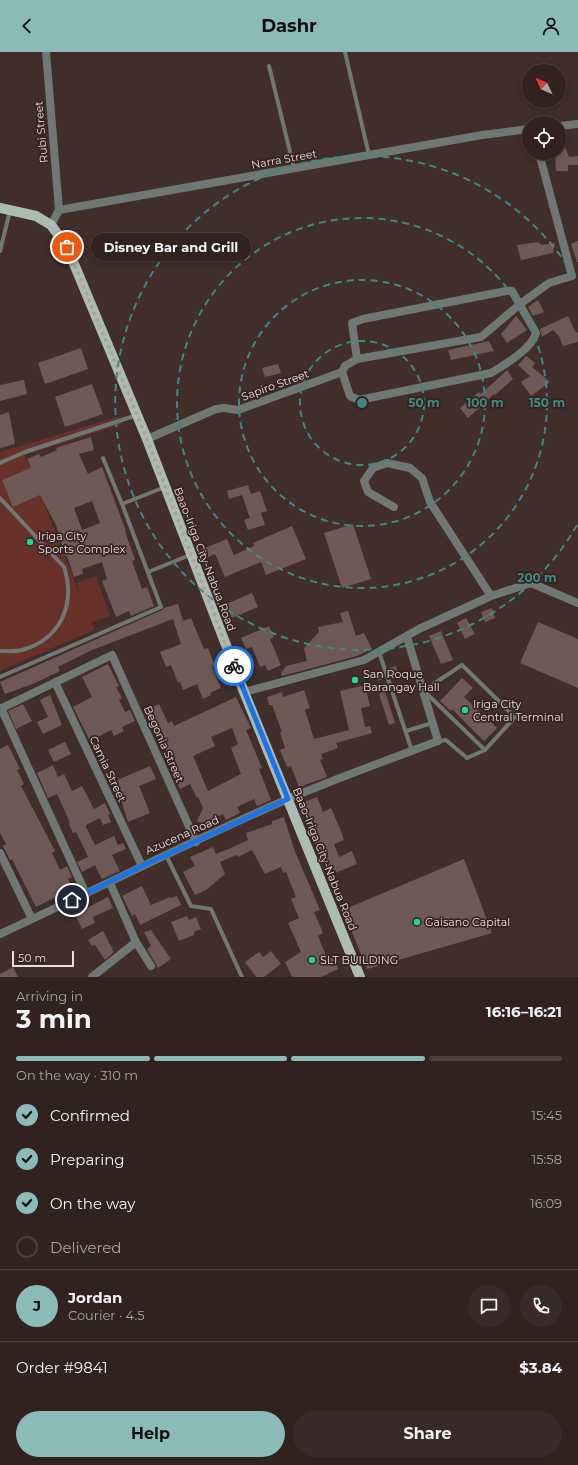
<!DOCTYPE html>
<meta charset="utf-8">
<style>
:root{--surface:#312220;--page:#392a29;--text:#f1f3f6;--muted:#a8a4a5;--line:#4c3f3e;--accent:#8bbbb9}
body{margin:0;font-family:Montserrat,sans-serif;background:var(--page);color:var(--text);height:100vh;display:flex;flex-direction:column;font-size:15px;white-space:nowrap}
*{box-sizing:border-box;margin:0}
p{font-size:13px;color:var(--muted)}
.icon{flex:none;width:22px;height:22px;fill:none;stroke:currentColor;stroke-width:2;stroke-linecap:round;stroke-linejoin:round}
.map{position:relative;height:925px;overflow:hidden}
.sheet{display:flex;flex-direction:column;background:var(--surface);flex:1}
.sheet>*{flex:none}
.needle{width:26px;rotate:314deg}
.tools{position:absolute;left:522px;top:12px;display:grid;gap:8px}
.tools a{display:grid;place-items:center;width:44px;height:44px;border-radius:50%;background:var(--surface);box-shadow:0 2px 6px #0003,0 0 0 1px var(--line);font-size:20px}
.scale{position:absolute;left:12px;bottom:10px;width:62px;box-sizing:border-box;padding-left:4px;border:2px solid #ebdedb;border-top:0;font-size:11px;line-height:14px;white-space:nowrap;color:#ebdedb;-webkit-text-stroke:3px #362320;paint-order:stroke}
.pin{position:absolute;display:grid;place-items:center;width:34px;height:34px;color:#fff;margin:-17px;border:2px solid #fff;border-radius:50%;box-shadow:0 1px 4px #0007}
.courier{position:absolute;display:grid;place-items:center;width:40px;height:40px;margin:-20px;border:3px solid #1a73e8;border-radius:50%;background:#fff;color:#222;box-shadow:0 1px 5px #0007}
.bubble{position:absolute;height:28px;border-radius:14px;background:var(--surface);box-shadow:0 2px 6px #0003,0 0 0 1px var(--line);font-size:13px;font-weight:700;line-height:28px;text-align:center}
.head em{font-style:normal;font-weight:700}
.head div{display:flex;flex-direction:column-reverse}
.head{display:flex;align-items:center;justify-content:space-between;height:68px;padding:0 16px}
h1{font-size:26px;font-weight:700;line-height:30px}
.bar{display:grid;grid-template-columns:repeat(4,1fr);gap:6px 4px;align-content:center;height:48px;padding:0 16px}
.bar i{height:5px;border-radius:3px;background:var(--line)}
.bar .on{background:var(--accent)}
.bar p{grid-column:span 4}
.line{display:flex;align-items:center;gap:10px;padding:0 16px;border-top:1px solid var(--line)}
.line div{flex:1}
.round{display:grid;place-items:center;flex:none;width:42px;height:42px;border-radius:21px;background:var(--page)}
ol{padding:0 16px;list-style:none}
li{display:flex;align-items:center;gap:12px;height:44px}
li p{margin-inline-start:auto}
li .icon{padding:4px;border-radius:50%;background:var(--accent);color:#111;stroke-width:4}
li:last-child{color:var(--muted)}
li i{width:22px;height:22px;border:2px solid var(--line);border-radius:50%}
.cta{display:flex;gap:8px;margin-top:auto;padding:8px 16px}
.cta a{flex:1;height:46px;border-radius:24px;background:var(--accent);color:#111;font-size:16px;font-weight:700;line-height:46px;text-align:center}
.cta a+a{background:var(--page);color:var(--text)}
header{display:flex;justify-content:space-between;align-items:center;height:52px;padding:0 16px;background:var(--accent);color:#111;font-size:18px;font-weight:700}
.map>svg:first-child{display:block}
.green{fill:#67312a}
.building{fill:#6f5956;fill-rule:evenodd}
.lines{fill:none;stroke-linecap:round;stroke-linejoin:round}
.service{stroke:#6f7872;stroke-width:4}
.minor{stroke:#6f7872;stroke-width:8}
.tertiary{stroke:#6f7872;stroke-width:8}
.primary{stroke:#abbcb1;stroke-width:10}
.done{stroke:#b0a09d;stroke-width:4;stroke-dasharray:0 7.2}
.route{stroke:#1a73e8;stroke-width:5}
.ring{fill:none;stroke:#3b8b84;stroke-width:2;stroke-dasharray:7 5}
.poi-dot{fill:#24d886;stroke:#362320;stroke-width:1.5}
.labels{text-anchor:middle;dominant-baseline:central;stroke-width:3.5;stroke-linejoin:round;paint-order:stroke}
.street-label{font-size:11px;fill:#ebdedb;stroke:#362320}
.poi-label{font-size:11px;fill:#ebdedb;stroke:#362320;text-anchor:start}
.centre{fill:#3b8b84;stroke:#362320;stroke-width:2}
.ring-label{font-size:12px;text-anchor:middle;font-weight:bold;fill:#3b8b84;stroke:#362320;stroke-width:3.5;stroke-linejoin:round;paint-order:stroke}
</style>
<header><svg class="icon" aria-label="back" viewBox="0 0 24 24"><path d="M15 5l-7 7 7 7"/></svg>Dashr<svg class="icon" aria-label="person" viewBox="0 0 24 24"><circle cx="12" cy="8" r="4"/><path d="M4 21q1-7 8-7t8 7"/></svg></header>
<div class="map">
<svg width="578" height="925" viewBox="0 0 578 925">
<rect width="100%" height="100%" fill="#412d2a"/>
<path class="green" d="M120,364L123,372L25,403L79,540L77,531L96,524L110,564L92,570L94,578L0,619V400Z"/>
<path class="building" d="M565,95L569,105L578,104V113H568V119H556L555,101H559V96Z
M578,189V210H577L571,192Z
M538,190L542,193L555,191L553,201L521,208L517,193Z
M538,248L544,260L533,264L528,255Z
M516,264L527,278L507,291L501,282Z
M568,264L576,281L578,280V290L563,294L559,284L553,278L542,285L540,277Z
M489,289L494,299L451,308L448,298Z
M81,296L88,317L45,332L38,311Z
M526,304L535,311L532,315L550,330L531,344L521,330L530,324L518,313Z
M278,312L281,321L265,325L262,316Z
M507,318L513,327L495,343L494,342L468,366L460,356L479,340L481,342Z
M24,328L27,342L0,349V333Z
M92,332L103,362L65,375L55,345Z
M9,360L15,392L0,396V363Z
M91,385L94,398L79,402L88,422L102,415L126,479H125L135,508L132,509L142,537L147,535L154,554L131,564L129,559L116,565L102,529L107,527L102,510L82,517L83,522L74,525L67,504H65L56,473L40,443L13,455L2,428L31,416L27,407L39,402L41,405L57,398L56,396ZM92,449L100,471L82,478L74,456Z
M248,433L251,442L260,439L267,459L261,461L265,473L248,478L244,468L250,466L242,443L229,447L227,439Z
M353,472L371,527L342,536L324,481Z
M292,474L306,507L266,523L261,510L225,525L215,502L204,507L200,498L227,487L234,503L254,494L253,491Z
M252,541L258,555L232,566L226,552Z
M178,552L183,569L191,566L204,597L208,596L215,614L212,615L221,636L210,641L211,643L203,647L197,632L183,638L180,630L178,631L171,613L166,615L160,600L181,592L173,567L92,598L58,615L60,619L35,631L5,642L0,630L162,558L164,556Z
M492,556L495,566L485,570L481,560Z
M348,559L356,584L364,581L372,597L357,604L282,624L281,621L286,614L307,609L304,596L319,580L318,575L343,570L340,561Z
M466,566L475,582L465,587L457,571Z
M538,570L578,587V636L520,611Z
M269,574L274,585L270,587L281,613L268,619L265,613L260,615L252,595L246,597L241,586Z
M441,579L453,608L441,612L429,584Z
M108,612L119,634L116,635L122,646L119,648L125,660L130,658L135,669L122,675L124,679L114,684L111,678L90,689L73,655L92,645L82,625Z
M396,614L398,623L391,625L388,616Z
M381,618L384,627L378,629L375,620Z
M462,626L473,636L464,645L497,676L484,689L452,657L451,659L440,649Z
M365,633L370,654L361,656L365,675L370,674L372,681L336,691L338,696L321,702L323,707L320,708L327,725L299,735L291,714L287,715L280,698L285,696L280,680H282L272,653H269L267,645L282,640L283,645L304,638L310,656L305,658L314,687L349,678L340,639Z
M385,639L395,671L389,673L379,642Z
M50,643L62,673L43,682L37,670L48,665L40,648Z
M236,645L251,676L246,678L262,716L259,717L271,748L257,754L254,747L237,755L240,761L226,768L223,762L207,769L206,773L197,769L203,756L198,745L197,746L190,732L180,737L170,714L165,693L156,673L151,675L144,659L159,652L168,671L172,669L174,674ZM232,676L238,692L231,696L241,722L208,739L193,704L215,694L211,685Z
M23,652L32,669L16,677L8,659Z
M65,690L71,702L54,710L48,698Z
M8,693L20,717L17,718L24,732L21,734L55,799L52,801L60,818L67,814L72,825L68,827L74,840L63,845L62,842L36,855L12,807L10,808L3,794L6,792L0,781V697Z
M53,713L58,725L64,722L72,739L82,734L94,757L105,751L110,762L108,763L111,770L103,773L100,766L86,773V775L95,793L114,784L118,793L123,791L126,797L112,803L120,819L102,827L95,813L82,820L77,810L88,805L85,798L76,780L73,781L69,772L70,771L57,742L48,746L37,721Z
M150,714L156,727L139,734L150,761L128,770L120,745L122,744L115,729Z
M317,745L323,760L331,756L341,779L344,788L334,792L339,805L352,799L357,812L330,823L314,789L302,751Z
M284,765L294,797L320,858L314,860L323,881L318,884L327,906L334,902L338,917L321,925H292L285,910L301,900L288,871L299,866L291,847L296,845L286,820L283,821L281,815L265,822L252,798L238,805L236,803L220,810L225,822L206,838L195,843L183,820L195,814L190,805L213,795L216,802L231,796L248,788L246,781L272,772V769Z
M464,807L492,881L367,917L343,858Z
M142,834L151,853L170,845L171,846L177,844L181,853L140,873L135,862L132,864L122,844Z
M108,845L113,856L93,865L95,871L82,877L75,862Z
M187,864L189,868L196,865L201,877L194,880V883L179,889L171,870Z
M151,878L171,907L158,916L147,897L151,894L144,880Z
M103,879L114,900L105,908L95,893L92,894L88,888Z
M271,899L281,912L264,925H256L245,910L259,900L263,905Z
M13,915L18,925H0V922Z"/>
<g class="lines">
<path class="service" d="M345,0L369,103
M269,14L294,116
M0,199L10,159
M0,411L25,400L137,363
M0,446L64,515C76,552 61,587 22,598C15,600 7,599 0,599
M122,452L165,435
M148,520L190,503
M379,600L412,699
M0,625L161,555L122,452L103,406
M423,639L462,613L515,665L485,698L467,706L446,688L438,689
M425,640L485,698
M406,679L432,671
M166,803L191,854L211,857L242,925"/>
<path class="minor" d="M46,0L59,158
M357,307L352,271L363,267L506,239H512L536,281C532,297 504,313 491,321L359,348L350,344L342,320L345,314L357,307L481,285L520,252L549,231L572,224L539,101
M147,387L216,357L224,356L238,358L342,320
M394,455L368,440L364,429L373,416L387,411L410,416L422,426L430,450L491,544
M55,630L142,814
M244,640L364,608L419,577L491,544L531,531L578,551
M1,656L86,842
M0,657L112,603L196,790
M0,801L32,867
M110,831L136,890L151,914
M0,882C96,838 190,789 288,747C337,726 388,708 438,689L407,585
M92,925L136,890"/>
<path class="tertiary" d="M559,74L578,72
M51,173L59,158L482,83L529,77"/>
<path class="primary" d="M0,156L36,164L51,173L67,195L147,387L244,640L360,925"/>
</g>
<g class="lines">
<path class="done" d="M67,195L147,387L234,614"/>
<path class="route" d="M72,848L142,814L288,747L234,614"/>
</g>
<g class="ring">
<circle cx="362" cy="351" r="62"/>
<circle cx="362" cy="351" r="123"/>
<circle cx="362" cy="351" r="185"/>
<path d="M577 473A247 247 0 1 1 577 229"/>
</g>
<g class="poi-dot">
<circle cx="30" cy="490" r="4"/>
<circle cx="355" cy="628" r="4"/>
<circle cx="465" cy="658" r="4"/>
<circle cx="417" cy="870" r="4"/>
<circle cx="312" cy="908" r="4"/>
</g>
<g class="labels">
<g class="street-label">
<text transform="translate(41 80) rotate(-95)">Rubi Street</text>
<text transform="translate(284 107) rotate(-10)">Narra Street</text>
<text transform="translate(275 333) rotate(-20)">Sapiro Street</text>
<text transform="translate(205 507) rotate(69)">Baao-Iriga City-Nabua Road</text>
<text transform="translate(164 692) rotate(66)">Begonia Street</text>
<text transform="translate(108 717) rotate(65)">Camia Street</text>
<text transform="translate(182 783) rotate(-24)">Azucena Road</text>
<text transform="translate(325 807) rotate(68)">Baao-Iriga City-Nabua Road</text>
</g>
<g class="poi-label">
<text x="38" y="484">Iriga City<tspan x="38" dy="13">Sports Complex</tspan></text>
<text x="363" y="622">San Roque<tspan x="363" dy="13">Barangay Hall</tspan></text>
<text x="473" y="652">Iriga City<tspan x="473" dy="13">Central Terminal</tspan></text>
<text x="425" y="870">Gaisano Capital</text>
<text x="320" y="908">SLT BUILDING</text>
</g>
</g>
<circle cx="362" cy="351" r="6" class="centre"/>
<g class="ring-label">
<text x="424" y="355">50 m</text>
<text x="485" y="355">100 m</text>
<text x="547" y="355">150 m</text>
<text x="537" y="530">200 m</text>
</g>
</svg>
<div class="tools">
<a><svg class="needle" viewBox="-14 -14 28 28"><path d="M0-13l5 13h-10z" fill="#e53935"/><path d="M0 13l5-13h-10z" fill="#a8a4a5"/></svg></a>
<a><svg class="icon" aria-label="locate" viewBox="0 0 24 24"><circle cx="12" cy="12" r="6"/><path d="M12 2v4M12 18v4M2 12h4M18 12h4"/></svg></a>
</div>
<div class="scale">50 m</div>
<div class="pin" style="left:67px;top:195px;background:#ea580c"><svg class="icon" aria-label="bag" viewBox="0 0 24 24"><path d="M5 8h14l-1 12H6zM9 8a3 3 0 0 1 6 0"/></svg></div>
<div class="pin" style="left:72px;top:848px;background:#1f2937"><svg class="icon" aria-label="home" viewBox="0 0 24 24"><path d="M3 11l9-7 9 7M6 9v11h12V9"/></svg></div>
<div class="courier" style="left:234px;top:614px"><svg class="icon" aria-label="bike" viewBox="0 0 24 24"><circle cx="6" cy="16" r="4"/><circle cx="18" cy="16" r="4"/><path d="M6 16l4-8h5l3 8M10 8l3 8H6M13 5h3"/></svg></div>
<div class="bubble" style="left:91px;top:181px;width:160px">Disney Bar and Grill</div>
</div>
<section class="sheet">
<div class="head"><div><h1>3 min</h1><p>Arriving in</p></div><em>16:16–16:21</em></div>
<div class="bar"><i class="on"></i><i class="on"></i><i class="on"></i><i></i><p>On the way · 310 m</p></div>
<ol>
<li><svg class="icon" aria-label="check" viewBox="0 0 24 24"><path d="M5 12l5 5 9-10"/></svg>Confirmed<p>15:45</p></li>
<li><svg class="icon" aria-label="check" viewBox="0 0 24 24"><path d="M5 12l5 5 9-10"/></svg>Preparing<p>15:58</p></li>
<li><svg class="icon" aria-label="check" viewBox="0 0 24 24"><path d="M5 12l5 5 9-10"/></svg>On the way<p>16:09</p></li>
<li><i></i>Delivered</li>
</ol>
<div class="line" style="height:72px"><b class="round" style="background:var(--accent);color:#111">J</b><div><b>Jordan</b><p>Courier · 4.5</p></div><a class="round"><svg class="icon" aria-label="chat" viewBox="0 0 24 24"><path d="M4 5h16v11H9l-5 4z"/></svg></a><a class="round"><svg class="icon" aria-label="phone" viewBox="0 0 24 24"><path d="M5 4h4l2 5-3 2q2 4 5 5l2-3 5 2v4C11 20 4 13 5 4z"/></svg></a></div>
<div class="line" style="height:52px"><div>Order #9841</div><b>$3.84</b></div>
<div class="cta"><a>Help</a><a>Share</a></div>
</section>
